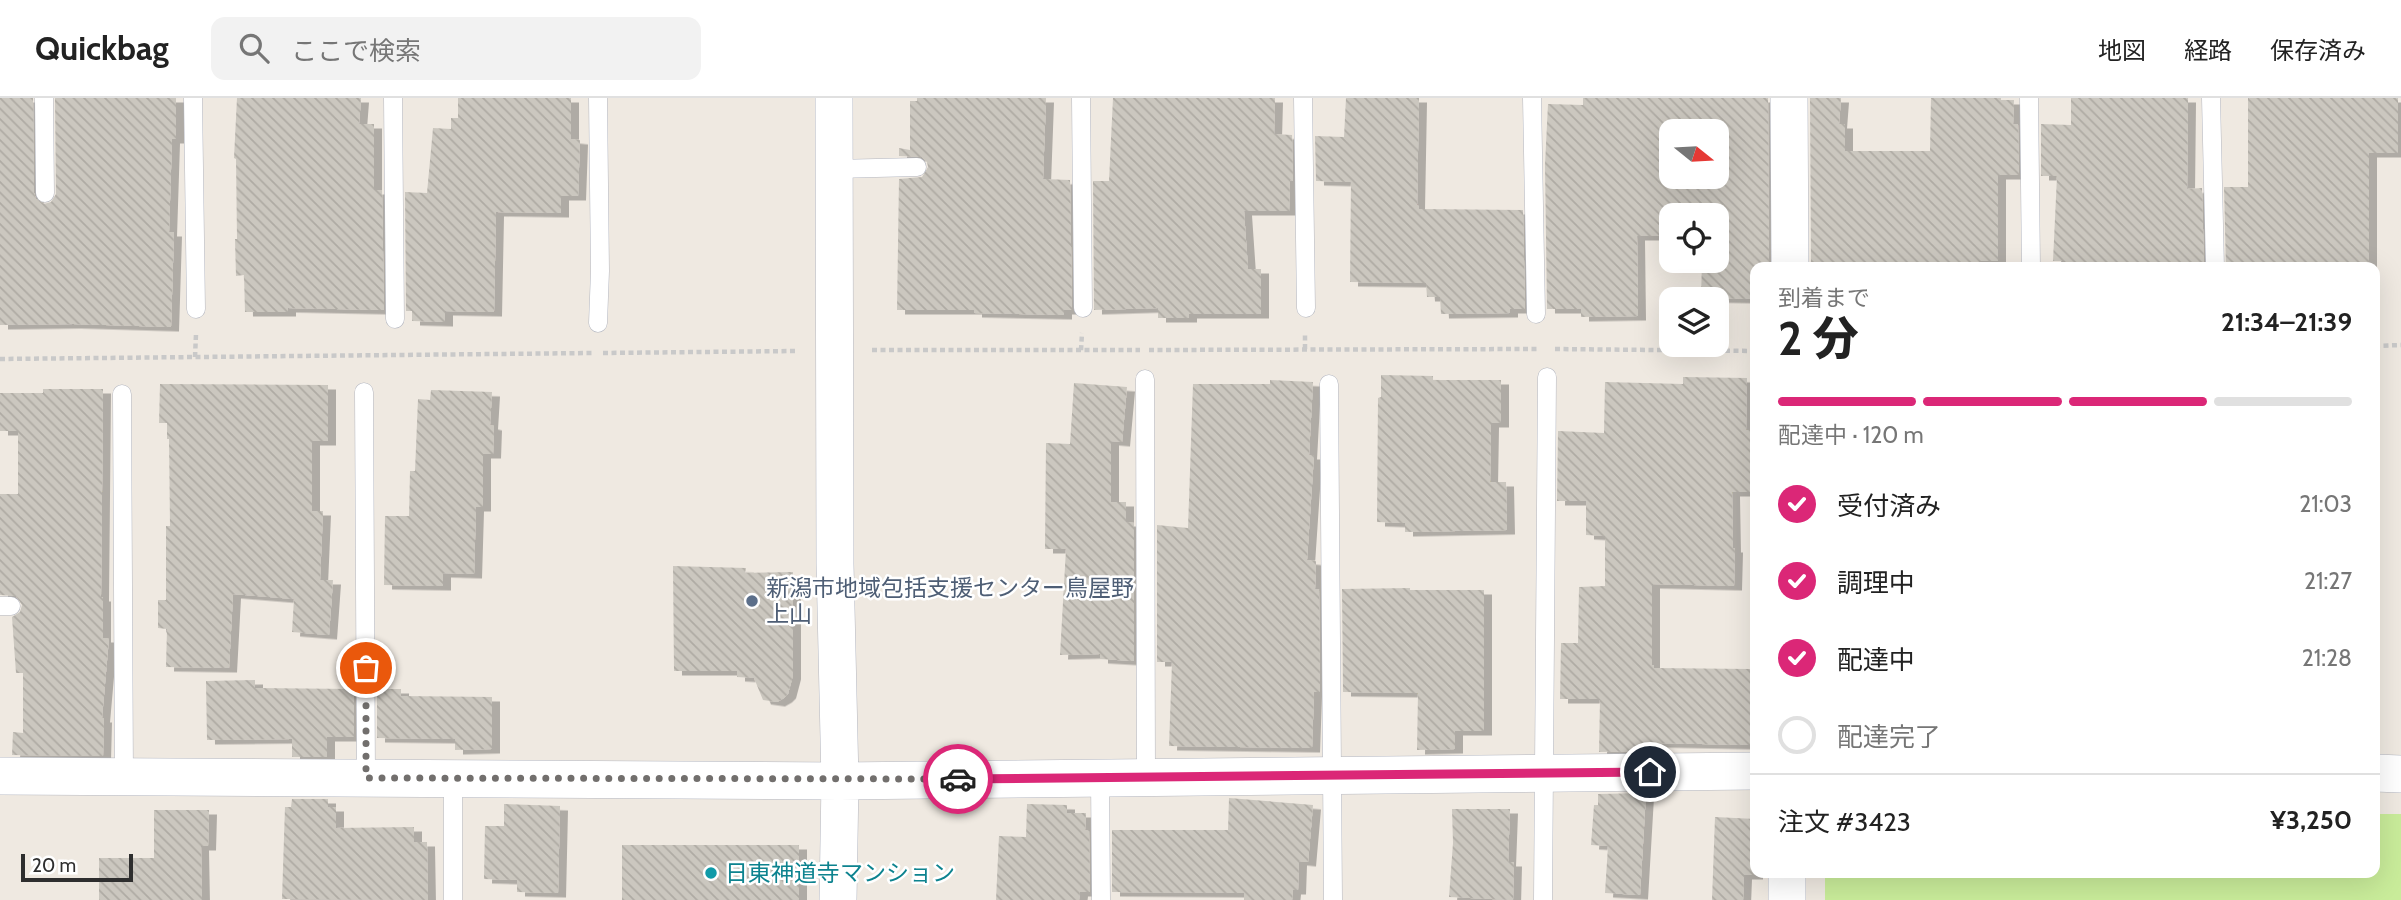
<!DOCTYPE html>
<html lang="ja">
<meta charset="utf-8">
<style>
:root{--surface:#fff;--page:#f2f2f2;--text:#222;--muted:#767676;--line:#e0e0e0;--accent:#db2777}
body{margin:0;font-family:Cabin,"Noto Sans JP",sans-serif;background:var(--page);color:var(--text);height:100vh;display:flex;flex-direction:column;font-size:26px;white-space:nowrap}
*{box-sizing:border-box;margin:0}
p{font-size:23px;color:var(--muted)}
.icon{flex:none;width:38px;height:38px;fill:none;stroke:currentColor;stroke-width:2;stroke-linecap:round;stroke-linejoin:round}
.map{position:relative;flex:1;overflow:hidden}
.details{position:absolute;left:1750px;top:164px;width:630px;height:616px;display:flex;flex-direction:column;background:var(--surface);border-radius:14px;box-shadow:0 7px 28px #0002}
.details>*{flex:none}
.needle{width:46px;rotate:108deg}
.controls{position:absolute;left:1659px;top:21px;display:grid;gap:14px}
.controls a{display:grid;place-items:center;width:70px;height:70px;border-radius:14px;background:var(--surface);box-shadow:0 7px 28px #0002;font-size:35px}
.scale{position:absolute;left:21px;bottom:18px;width:112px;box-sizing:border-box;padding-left:7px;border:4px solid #2e2e2e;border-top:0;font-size:19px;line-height:24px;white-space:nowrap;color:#2e2e2e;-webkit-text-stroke:5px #fff;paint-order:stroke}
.pin{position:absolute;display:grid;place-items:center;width:60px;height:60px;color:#fff;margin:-30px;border:4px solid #fff;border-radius:50%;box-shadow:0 2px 7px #0007}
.courier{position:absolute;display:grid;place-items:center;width:70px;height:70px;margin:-35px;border:5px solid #db2777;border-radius:50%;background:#fff;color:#222;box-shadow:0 2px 9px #0007}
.headline em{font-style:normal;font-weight:800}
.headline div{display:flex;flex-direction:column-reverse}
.headline{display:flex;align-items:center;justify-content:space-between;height:119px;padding:0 28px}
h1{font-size:46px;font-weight:800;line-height:52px}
.bar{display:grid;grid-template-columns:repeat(4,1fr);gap:10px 7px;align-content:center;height:84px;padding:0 28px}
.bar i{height:9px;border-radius:5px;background:var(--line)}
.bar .selected{background:var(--accent)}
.bar p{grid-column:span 4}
.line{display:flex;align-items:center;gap:18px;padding:0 28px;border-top:2px solid var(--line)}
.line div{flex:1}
ol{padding:0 28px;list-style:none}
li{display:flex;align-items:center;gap:21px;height:77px}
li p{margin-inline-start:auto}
li .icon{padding:7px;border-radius:50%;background:var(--accent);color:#fff;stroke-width:4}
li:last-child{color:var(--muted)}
li i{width:38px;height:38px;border:4px solid var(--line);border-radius:50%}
header{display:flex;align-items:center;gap:42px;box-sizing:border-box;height:98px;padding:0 35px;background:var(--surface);border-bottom:2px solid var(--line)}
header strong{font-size:33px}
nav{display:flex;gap:38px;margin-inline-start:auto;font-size:24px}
.search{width:490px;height:63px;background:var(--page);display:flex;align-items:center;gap:18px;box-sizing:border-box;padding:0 24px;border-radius:14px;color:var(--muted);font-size:26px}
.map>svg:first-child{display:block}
.pitch{fill:#c9ec9a}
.building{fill:url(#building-back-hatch);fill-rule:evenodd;filter:url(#shadow)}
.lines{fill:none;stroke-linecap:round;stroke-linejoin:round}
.lane-casing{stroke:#b4b7c1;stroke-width:19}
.street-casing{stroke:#b4b7c1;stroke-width:38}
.path{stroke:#c9c9c9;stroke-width:4.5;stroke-dasharray:5 3.5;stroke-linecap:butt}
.lane{stroke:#fff;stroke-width:18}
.street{stroke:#fff;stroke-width:37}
.done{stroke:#726f6d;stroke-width:7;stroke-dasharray:0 12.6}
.route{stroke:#db2777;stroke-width:9}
.service-dot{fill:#5c6f8a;stroke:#fff;stroke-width:2.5}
.culture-dot{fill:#0f9aa8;stroke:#fff;stroke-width:2.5}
.labels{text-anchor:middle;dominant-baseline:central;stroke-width:5;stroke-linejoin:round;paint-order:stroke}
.service-label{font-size:23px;fill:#4e5e75;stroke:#fff;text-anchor:start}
.culture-label{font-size:23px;fill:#0d838f;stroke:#fff;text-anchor:start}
</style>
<header>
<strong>Quickbag</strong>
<div class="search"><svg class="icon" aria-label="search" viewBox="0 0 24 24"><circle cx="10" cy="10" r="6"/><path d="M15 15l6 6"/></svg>ここで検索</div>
<nav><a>地図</a><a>経路</a><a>保存済み</a></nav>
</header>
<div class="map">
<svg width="2401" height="802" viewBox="0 0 2401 802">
<defs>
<pattern id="building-back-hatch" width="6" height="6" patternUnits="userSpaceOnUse" patternTransform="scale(1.75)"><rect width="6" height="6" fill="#cbc7bf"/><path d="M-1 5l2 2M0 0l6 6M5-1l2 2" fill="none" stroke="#afaba4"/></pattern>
<filter id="shadow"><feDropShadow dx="8" dy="4.5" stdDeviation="0" flood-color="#0004"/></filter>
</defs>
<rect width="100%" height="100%" fill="#efe9e1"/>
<path class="pitch" d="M2375,716H2401V802H1825V775H2375Z"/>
<path class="building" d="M0,0H33L34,95L36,101L44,106L51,104L56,96L55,0H176V41H172L169,134H174L171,229L73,226L0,227Z
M237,0H361L359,26H374V92H382L384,212L288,210V214H245L244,177L236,178L235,141H237L236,61L234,60Z
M458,0H571V41L580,42L578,98H561V115L496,114L494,214L445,213V224L412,223V213H406L405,94L427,95L433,30L451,31V20H458Z
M917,0H1046L1043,81L1070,82L1072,212H1064V217L974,215V212H897L899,81L922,79L928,69L927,64L922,59L899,58V50L910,52V3H917Z
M1113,0H1275L1274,36L1292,37L1293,83L1290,82L1289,113H1244L1248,171H1261V216H1189V220H1158V210L1094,212L1093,83H1109Z
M1346,0H1419L1417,107H1419V111L1523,112L1525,211H1510V215L1441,216L1440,199H1427L1426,185L1350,184L1351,84L1316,83L1315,38L1344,39Z
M1583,0H1768L1769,170H1755V201L1701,200L1702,163H1717V117H1671V138H1637L1638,218L1581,219V211H1547L1545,67L1548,6L1583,7ZM1671,33H1717V79H1671Z
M1810,0H1841L1839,26H1845V53H1930L1931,0H2001V2H2014L2013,26H2018L2019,77H1998V163H1979V170H1811Z
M2071,0H2188L2187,91L2202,90L2204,170H2065V163H2053L2057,78H2041V26L2071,27Z
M2248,0H2398V55H2369V170H2226L2224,89H2248Z
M1381,277L1433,278V282H1501V325H1491L1490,384H1506L1507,432L1405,434V425L1377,424L1378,300L1381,299Z
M1683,279L1747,280L1746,332H1755V394H1732L1733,450H1735L1734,488L1652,486V567H1654V570L1750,571V647L1653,645V653L1599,654L1600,601H1560L1561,545H1578L1579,489L1605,488V438L1586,437V403H1557L1558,333L1604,335L1605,284L1683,286Z
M1270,282L1313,284L1309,357H1314L1307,462L1316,463L1315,491H1319L1320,594H1314L1312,650L1169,648L1172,564H1157V427L1188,430L1193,286H1270Z
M1074,285L1127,289L1122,344L1111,343V404H1126V424L1134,425V563L1100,561V556L1060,557L1066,451H1045L1046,345L1070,346Z
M160,286L328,287V343H312V413H323L320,482H333L329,537L292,534L294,501L233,496L229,570L166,569L167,531L158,530V502H166V428H170L169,341H167V325H159Z
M43,291H103L101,499H103V540H109L102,620H104L103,658L12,657L13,634L23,635V575H16L12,519L20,514L22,507L16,498L0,497V396H18V333H0V295H43Z
M431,292L492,294L490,327L494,328L493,356H483V409H476L474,476L443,475V488L384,487L385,418H409L410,373H415L418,301L430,302Z
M673,468L746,470L745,475L793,474V577L788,596L784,600L777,604L763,602L754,580L737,579V573H674Z
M1410,490V492H1484V633H1455V651L1417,652L1418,595L1343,594L1342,491Z
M255,582V590L354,591V639H327V659H292V641L207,642L206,583Z
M377,591H401V598L492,599V651L455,652V641L377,640Z
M1646,695L1640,797L1605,795L1608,748L1591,747L1594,707H1598V696Z
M1229,700L1313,707L1308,764L1299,763L1298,792H1293L1292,802H1244V795L1112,794V732H1228Z
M292,701H328V709H336V730L414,729V744H427L428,802L282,801L285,709H291Z
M504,706L560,708L558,795L517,794V782L484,781L485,728H504Z
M1027,706L1067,707V715H1086L1085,732H1089L1090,794H1080L1079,802H996L999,738L1026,739Z
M1452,711H1510L1508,764H1514L1513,802L1449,799L1453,745Z
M154,712H209L208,748H201L202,802H99V760H154Z
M1715,719L1755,721V777H1744L1743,802H1712Z
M622,747H799V802H622Z"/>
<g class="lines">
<defs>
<path id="lane" d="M44,0L45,95
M193,0L196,211
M393,0L395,221
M1081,0L1083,210
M1303,0L1306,210
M1532,0L1536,216
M2029,0L2031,170
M2211,0L2215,170
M835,71L917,69
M598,225L600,173L598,0
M1145,281L1146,680
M1329,286L1333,802
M364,294L366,680
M122,296L124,679
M0,508H11
M1100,680L1101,802
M453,681V802
M1543,802L1547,279"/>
<path id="street" d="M834,0L835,466L840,683L838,802
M1789,0L1790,170
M2375,675L2401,676
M0,678L840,683L1755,673
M1787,775V802"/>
</defs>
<use href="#lane" class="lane-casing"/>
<use href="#street" class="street-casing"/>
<path class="path" d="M2375,248L2401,247
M1305,251V235
M1555,251L1755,253
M872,252H1140
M1081,252L1082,235
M1149,252L1539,251
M603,255L797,253
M195,259L196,236
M0,261L594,255"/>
<use href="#lane" class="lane"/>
<use href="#street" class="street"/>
</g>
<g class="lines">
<path class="done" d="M366,570V680L958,681"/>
<path class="route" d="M958,681L1650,674"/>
</g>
<circle class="service-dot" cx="752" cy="503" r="7"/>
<circle class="culture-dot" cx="711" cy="775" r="7"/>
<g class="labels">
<g class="service-label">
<text x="766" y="490">新潟市地域包括支援センター鳥屋野<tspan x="766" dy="26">上山</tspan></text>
</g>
<g class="culture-label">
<text x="725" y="775">日東神道寺マンション</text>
</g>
</g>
</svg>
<div class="controls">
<a><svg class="needle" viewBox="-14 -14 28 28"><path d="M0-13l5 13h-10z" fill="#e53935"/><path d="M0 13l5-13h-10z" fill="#767676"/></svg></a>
<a><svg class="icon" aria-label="locate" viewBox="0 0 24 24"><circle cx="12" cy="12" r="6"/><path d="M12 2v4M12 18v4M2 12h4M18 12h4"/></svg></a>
<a><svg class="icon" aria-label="layers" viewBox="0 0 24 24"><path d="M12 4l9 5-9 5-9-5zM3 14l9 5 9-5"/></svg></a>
</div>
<div class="scale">20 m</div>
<div class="pin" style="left:366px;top:570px;background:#ea580c"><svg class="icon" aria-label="bag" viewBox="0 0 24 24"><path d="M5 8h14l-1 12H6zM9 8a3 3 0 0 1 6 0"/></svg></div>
<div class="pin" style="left:1650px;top:674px;background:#1f2937"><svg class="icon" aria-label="home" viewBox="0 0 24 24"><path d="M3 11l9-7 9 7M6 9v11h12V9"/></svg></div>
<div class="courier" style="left:958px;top:681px"><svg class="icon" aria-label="car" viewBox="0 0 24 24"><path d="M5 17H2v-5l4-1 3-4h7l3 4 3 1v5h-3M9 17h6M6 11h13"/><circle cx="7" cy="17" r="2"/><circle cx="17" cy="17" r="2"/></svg></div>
<section class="details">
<div class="headline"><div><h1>2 分</h1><p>到着まで</p></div><em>21:34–21:39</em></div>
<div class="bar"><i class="selected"></i><i class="selected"></i><i class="selected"></i><i></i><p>配達中 · 120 m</p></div>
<ol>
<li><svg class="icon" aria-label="check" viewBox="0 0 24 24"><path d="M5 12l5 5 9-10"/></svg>受付済み<p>21:03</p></li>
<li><svg class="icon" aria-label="check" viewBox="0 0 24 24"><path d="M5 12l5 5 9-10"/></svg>調理中<p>21:27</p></li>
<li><svg class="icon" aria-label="check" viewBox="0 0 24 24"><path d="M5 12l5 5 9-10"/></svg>配達中<p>21:28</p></li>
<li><i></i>配達完了</li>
</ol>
<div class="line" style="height:91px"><div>注文 #3423</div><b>¥3,250</b></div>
</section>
</div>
